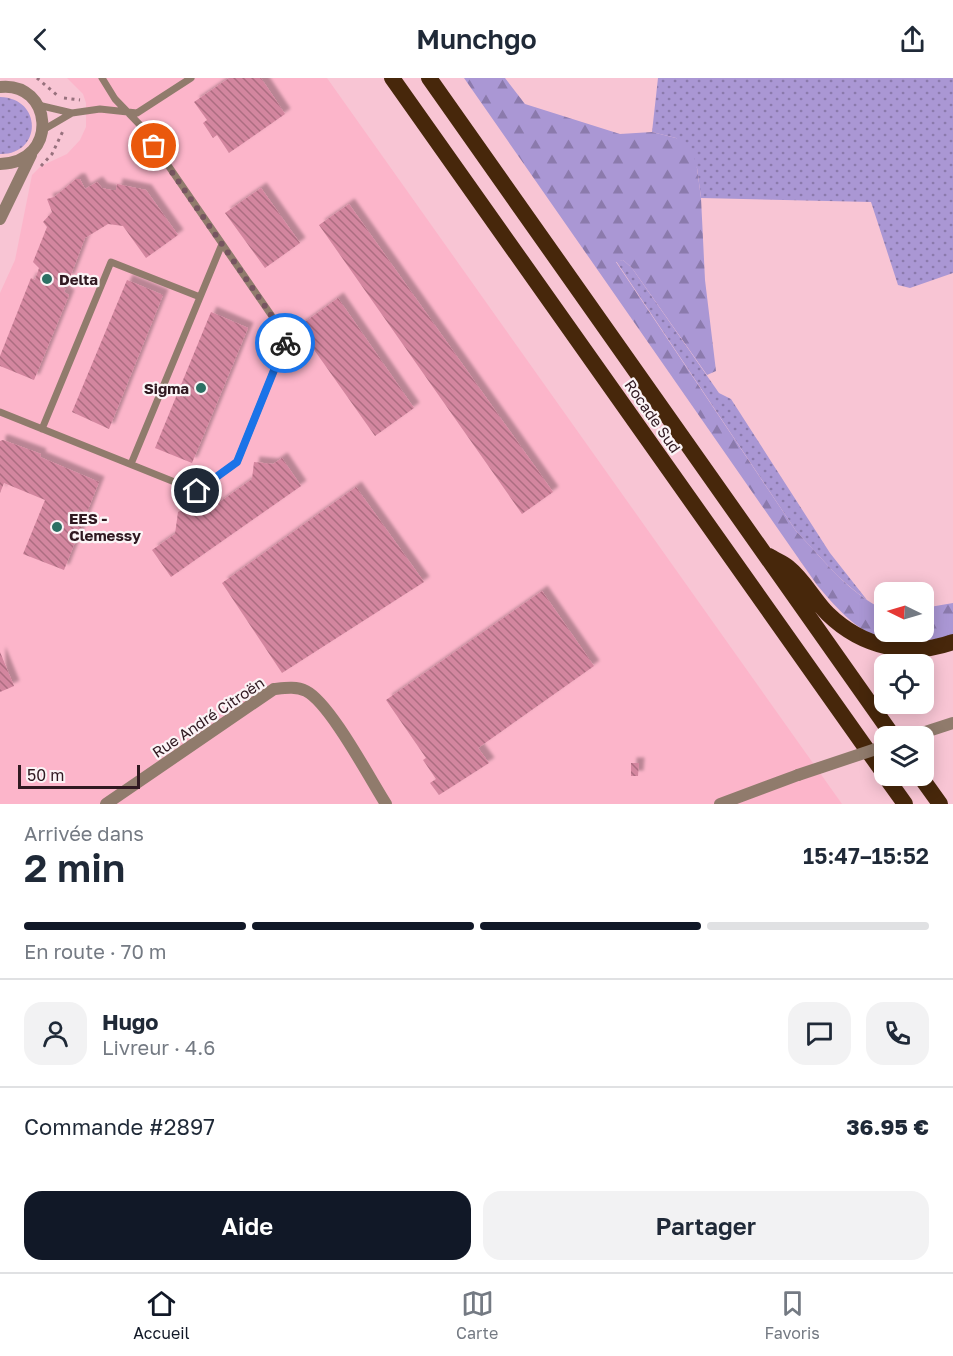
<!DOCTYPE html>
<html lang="fr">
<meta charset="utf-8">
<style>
:root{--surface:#fff;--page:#f2f2f3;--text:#1f2937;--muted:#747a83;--line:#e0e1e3;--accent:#111827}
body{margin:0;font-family:"Golos Text",sans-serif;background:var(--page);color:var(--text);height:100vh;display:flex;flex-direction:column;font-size:22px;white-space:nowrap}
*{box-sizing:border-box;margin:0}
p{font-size:20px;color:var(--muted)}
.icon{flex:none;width:33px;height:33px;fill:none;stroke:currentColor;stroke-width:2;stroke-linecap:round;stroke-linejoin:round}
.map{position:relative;height:726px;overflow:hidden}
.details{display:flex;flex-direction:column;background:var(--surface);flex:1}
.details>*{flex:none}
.needle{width:39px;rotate:275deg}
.fabs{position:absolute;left:874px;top:504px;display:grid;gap:12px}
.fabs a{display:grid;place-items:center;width:60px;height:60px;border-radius:12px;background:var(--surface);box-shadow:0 3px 15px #0003;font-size:30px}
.scale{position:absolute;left:18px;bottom:15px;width:122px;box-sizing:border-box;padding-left:6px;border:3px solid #301921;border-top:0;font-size:16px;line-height:21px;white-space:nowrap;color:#301921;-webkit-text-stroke:4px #fbf4f6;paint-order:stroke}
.pin{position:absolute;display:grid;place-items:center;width:51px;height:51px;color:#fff;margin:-26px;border:3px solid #fff;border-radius:50%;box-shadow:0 2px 6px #0007}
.courier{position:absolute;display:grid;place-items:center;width:60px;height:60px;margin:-30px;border:4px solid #1a73e8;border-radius:50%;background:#fff;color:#222;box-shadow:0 2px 8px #0007}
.headline em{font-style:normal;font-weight:600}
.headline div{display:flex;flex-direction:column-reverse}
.headline{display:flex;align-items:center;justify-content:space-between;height:102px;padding:0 24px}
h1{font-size:39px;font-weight:600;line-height:45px}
.bar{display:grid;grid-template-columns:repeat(4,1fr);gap:9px 6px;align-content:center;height:72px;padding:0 24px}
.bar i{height:8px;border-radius:4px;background:var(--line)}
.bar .on{background:var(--accent)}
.bar p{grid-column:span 4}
.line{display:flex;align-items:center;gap:15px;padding:0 24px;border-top:2px solid var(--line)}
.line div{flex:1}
.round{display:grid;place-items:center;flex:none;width:63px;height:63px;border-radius:18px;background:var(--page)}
.primary-button{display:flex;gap:12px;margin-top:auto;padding:12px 24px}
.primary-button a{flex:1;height:69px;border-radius:18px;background:var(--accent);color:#fff;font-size:24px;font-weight:600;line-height:69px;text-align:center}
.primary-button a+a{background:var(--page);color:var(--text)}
header{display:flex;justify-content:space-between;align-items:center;height:78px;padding:0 24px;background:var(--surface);font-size:27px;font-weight:600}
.tabs{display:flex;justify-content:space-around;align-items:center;height:84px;border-top:2px solid var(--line);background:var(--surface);font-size:16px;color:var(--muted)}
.tabs a{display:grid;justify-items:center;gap:3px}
.tabs .on{color:var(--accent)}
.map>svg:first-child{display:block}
.built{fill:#fcb5ca}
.grass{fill:url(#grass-dots)}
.forest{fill:url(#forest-firs)}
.building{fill:url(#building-back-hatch);filter:url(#shadow)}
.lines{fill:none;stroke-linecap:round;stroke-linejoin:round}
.path{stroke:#97717d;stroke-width:3;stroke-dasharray:3 4.5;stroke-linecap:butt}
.service{stroke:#907b6c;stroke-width:7}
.minor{stroke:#907b6c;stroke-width:12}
.tertiary{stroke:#907b6c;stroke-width:12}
.trunk{stroke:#47270b;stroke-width:16}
.tertiary-bridge{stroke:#907b6c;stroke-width:12}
.done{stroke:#765560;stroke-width:6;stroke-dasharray:0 10.8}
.route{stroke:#1a73e8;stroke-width:8}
.poi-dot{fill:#2c7064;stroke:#fbf4f6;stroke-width:2}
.labels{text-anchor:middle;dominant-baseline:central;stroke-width:4.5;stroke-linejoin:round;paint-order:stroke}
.poi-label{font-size:15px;font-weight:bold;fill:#301921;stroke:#fbf4f6;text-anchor:start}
.street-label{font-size:15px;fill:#301921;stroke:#fbf4f6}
</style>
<header><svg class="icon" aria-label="back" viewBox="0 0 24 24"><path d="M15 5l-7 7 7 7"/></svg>Munchgo<svg class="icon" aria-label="share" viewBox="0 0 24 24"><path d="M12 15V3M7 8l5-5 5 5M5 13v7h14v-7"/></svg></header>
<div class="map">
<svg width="953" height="726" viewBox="0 0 953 726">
<defs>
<pattern id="grass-dots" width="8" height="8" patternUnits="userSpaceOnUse" patternTransform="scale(1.5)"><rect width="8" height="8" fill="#aa97d4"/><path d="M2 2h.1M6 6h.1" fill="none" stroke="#8b7aac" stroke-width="1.8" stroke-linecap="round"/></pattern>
<pattern id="forest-firs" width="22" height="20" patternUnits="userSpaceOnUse" patternTransform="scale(1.5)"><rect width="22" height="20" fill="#aa97d4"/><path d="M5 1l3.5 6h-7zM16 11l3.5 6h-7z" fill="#8b7aac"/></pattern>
<pattern id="building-back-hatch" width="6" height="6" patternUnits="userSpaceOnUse" patternTransform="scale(1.5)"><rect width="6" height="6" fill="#d3869f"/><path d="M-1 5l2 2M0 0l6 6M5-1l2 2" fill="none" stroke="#ac6d81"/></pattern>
<filter id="shadow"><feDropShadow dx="5.5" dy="-5.5" stdDeviation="1.5" flood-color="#0004"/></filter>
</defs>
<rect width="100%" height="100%" fill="#f8c5d4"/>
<path class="built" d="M67,0H327L842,726H0V215L15,182L32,97L41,88L67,76L80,62L86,49V25L83,16Z"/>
<path class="grass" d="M658,0H953V195L910,210L898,207L871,124L701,120L697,90L676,60L652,54Z
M0,19C43,20 42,77 0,76Z
M623,182L632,190L719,315L731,321L830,475L867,522C839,503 819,477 796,453L616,183Z"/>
<path class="forest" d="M464,0H505L525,26L620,56L652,54L676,60L692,72L697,90L701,120L705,202L716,293L707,297L632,190L623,182L616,184L796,453C824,482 848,515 885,532V554H924V530L953,525V557C886,575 859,558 817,507Z"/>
<path class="building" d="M229,0H261L285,36L229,75L217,57L213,60L203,45L207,42L194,24Z
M76,101H80L85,111L97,104L102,110L111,112H116L117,106L146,112L178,157L146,180L123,148L108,146L85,160L69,202L61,199L58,205L66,209L64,214L69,217L34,302L0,288V278L31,200L35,202L39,190L33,184L47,149L43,144L52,134L47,121L54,119Z
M261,110L300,165L265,190L225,135Z
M349,126L553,414L522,436L319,147Z
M127,202L163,217L109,351L72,334Z
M338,220L414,330L375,358L298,249Z
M211,234L248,250L192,385L155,370Z
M3,362L41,376L40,379L99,404L64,492L23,476L45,422L4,405L0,415V363Z
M282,380L301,408L171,499L152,472L175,456L178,434L182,432L203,436L252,401L254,384L273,386Z
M356,409L424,504L282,595L222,505Z
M542,513L594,588L478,670L489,685L439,717L430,705L436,701L423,682L426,680L386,622Z
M0,574L14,608L0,614Z
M631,685H639L638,698H631Z"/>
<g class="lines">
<path class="path" d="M37,0L58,18
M64,20L80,22
M41,88L52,76L63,53"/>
<path class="service" d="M38,27L72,35L43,52
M72,35L100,31L137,35L191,0
M0,334L197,413L237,384L287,260L141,48L115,21L102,0
M42,351L111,184L200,219
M131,386L222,166"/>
<path class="minor" d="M106,726L274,611C284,610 296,608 306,613C330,625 370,701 386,726"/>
<path class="tertiary" d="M0,9C52,3 61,84 0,86
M0,141L31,77
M913,658L953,645
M720,726L798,697"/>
<path class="trunk" d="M392,0L885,697
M429,0L893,658
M769,478C775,482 784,485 789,490C804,502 814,522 828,536C862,569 909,580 953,564
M885,698L905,726
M920,698L940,726"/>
<path class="tertiary-bridge" d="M798,697L885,668"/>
</g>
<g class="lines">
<path class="done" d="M154,68L287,260L285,265"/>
<path class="route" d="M197,413L237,384L285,265"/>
</g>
<g class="poi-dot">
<circle cx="47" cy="201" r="6"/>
<circle cx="201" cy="310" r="6"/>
<circle cx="57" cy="449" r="6"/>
</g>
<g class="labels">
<g class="poi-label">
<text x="59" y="201">Delta</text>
<text x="189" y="310" text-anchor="end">Sigma</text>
<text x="69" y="440">EES -<tspan x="69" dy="17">Clemessy</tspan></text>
</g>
<g class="street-label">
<text transform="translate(653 338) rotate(55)">Rocade Sud</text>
<text transform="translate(208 639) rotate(-34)">Rue André Citroën</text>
</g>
</g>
</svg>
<div class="fabs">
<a><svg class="needle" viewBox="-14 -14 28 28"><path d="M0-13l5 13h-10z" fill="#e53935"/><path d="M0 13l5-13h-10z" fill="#747a83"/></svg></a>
<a><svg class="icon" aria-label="locate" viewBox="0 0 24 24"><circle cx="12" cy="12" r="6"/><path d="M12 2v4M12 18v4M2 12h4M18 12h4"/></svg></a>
<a><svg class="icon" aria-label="layers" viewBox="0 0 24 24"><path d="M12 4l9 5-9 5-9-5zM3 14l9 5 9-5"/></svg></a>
</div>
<div class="scale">50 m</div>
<div class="pin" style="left:154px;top:68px;background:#ea580c"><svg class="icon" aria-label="bag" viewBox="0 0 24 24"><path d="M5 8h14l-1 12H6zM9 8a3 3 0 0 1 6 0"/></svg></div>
<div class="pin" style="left:197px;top:413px;background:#1f2937"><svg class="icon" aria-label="home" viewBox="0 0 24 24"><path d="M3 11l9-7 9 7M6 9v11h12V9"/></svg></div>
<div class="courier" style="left:285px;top:265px"><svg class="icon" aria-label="bike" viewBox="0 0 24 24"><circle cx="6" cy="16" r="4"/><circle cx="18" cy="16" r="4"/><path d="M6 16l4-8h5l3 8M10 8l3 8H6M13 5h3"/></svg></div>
</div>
<section class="details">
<div class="headline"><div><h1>2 min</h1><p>Arrivée dans</p></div><em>15:47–15:52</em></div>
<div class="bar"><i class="on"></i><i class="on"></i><i class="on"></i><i></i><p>En route · 70 m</p></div>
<div class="line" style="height:108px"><a class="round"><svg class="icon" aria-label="person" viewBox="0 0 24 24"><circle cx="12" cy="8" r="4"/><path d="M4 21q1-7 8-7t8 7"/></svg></a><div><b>Hugo</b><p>Livreur · 4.6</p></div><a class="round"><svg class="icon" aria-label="chat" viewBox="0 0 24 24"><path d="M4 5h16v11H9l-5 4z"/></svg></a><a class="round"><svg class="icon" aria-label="phone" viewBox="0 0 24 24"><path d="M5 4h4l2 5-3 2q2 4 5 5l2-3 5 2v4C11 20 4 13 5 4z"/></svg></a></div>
<div class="line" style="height:78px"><div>Commande #2897</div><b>36.95 €</b></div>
<div class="primary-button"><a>Aide</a><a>Partager</a></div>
</section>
<nav class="tabs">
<a class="on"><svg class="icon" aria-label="home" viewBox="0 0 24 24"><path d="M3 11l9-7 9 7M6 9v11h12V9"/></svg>Accueil</a>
<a><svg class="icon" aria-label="map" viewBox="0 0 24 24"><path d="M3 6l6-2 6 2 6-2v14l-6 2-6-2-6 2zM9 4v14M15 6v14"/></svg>Carte</a>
<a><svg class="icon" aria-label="saved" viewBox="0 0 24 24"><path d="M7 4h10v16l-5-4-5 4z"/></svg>Favoris</a>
</nav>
